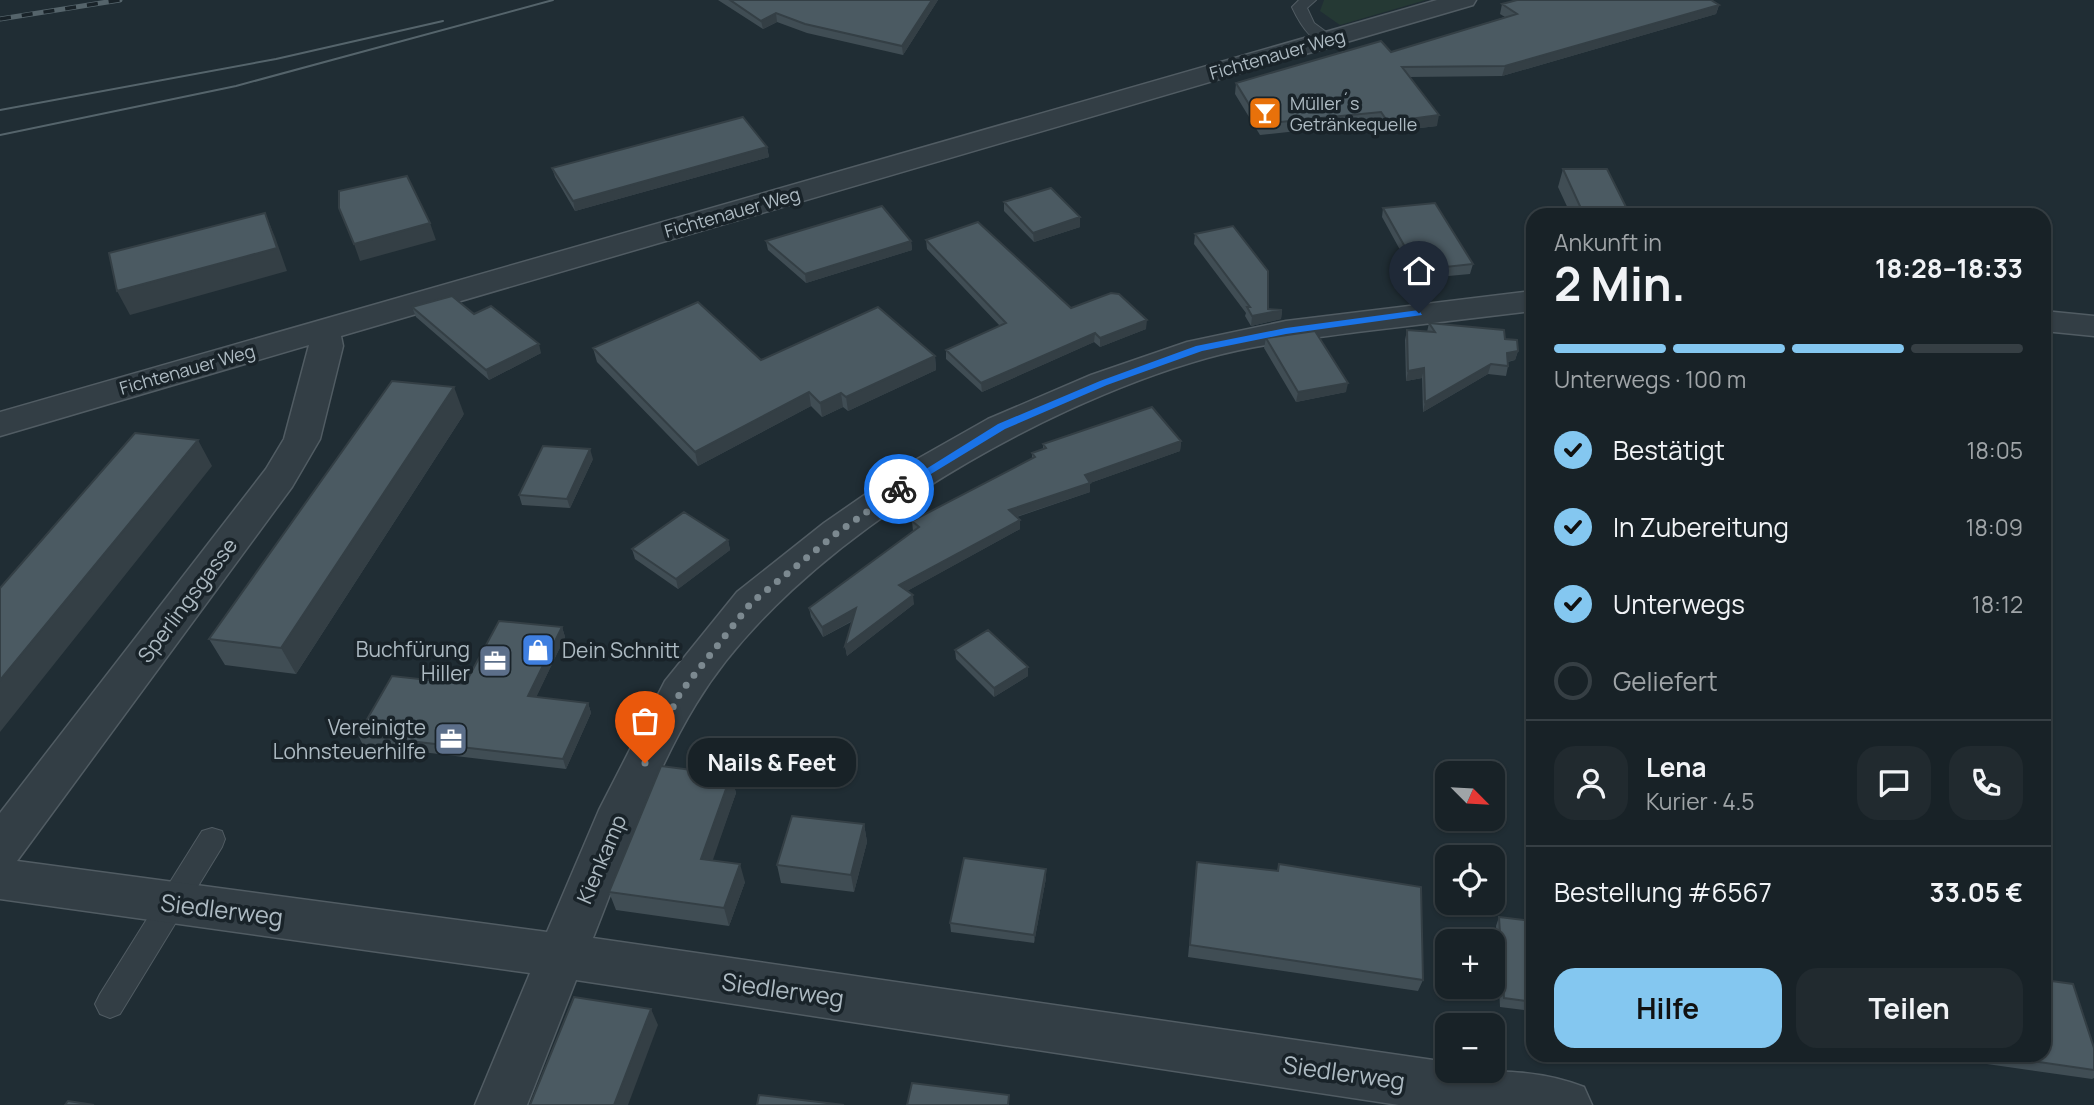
<!DOCTYPE html>
<html lang="de">
<meta charset="utf-8">
<style>
:root{--surface:#182227;--page:#212a2f;--text:#f1f3f6;--muted:#9fa4a7;--line:#363f44;--accent:#84c7f0}
body{margin:0;font-family:Manrope,sans-serif;background:var(--page);color:var(--text);height:100vh;display:flex;flex-direction:column;font-size:26px;white-space:nowrap}
*{box-sizing:border-box;margin:0}
p{font-size:23px;color:var(--muted)}
.icon{flex:none;width:38px;height:38px;fill:none;stroke:currentColor;stroke-width:2;stroke-linecap:round;stroke-linejoin:round}
.map{position:relative;flex:1;overflow:hidden}
.side{position:absolute;left:1526px;top:208px;width:525px;height:854px;display:flex;flex-direction:column;background:var(--surface);border-radius:21px;box-shadow:0 2px 5px #0004,0 0 0 2px var(--line)}
.side>*{flex:none}
.needle{width:46px;rotate:114deg}
.fabs{position:absolute;left:1435px;top:761px;display:grid;gap:14px}
.fabs a{display:grid;place-items:center;width:70px;height:70px;border-radius:14px;background:var(--surface);box-shadow:0 2px 5px #0004,0 0 0 2px var(--line);font-size:35px}
.pin{position:absolute;display:grid;place-items:center;width:60px;height:60px;color:#fff;margin:-72px -30px;border-radius:50% 50% 50% 0;rotate:-45deg;box-shadow:0 0 7px #0007}
.pin .icon{rotate:45deg}
.courier{position:absolute;display:grid;place-items:center;width:70px;height:70px;margin:-35px;border:5px solid #1a73e8;border-radius:50%;background:#fff;color:#222;box-shadow:0 2px 9px #0007}
.bubble{position:absolute;height:49px;border-radius:21px;background:var(--surface);box-shadow:0 2px 5px #0004,0 0 0 2px var(--line);font-size:23px;font-weight:700;line-height:49px;text-align:center}
.summary em{font-style:normal;font-weight:700}
.summary div{display:flex;flex-direction:column-reverse}
.summary{display:flex;align-items:center;justify-content:space-between;height:119px;padding:0 28px}
h1{font-size:46px;font-weight:700;line-height:52px}
.bar{display:grid;grid-template-columns:repeat(4,1fr);gap:10px 7px;align-content:center;height:84px;padding:0 28px}
.bar i{height:9px;border-radius:5px;background:var(--line)}
.bar .selected{background:var(--accent)}
.bar p{grid-column:span 4}
.line{display:flex;align-items:center;gap:18px;padding:0 28px;border-top:2px solid var(--line)}
.line div{flex:1}
.round{display:grid;place-items:center;flex:none;width:74px;height:74px;border-radius:21px;background:var(--page)}
ol{padding:0 28px;list-style:none}
li{display:flex;align-items:center;gap:21px;height:77px}
li p{margin-inline-start:auto}
li .icon{padding:7px;border-radius:50%;background:var(--accent);color:#111;stroke-width:4}
li:last-child{color:var(--muted)}
li i{width:38px;height:38px;border:4px solid var(--line);border-radius:50%}
.cta{display:flex;gap:14px;margin-top:auto;padding:14px 28px}
.cta a{flex:1;height:80px;border-radius:21px;background:var(--accent);color:#111;font-size:28px;font-weight:700;line-height:80px;text-align:center}
.cta a+a{background:var(--page);color:var(--text)}
.map>svg:first-child{display:block}
.green{fill:#253934}
.lines{fill:none;stroke-linecap:round;stroke-linejoin:round}
.lane-casing{stroke:#515c63;stroke-width:2}
.street-casing{stroke:#515c63;stroke-width:3}
.lane{fill:#333e45;fill-rule:evenodd}
.street{fill:#333e45;fill-rule:evenodd}
.tram{stroke:#55646b;stroke-width:2}
.rail-casing{stroke:#55646b;stroke-width:5}
.rail{stroke:#192329;stroke-width:3.5;stroke-dasharray:11;stroke-linecap:butt}
.wall{fill:#404d54}
.shaded-wall{fill:#343f45}
.building{fill:#4b5a62;stroke:#343f45;stroke-width:2}
.route{fill:#1a73e8}
.done{stroke:#7c8990;stroke-width:7;stroke-dasharray:0 12.6}
.labels{text-anchor:middle;dominant-baseline:central;stroke-width:7;stroke-linejoin:round;paint-order:stroke}
.far-street-label{font-size:18px;fill:#adbac2;stroke:#192329}
.far-poi-label{font-size:18px;fill:#adbac2;stroke:#192329;text-anchor:start}
.street-label{font-size:21px;fill:#adbac2;stroke:#192329}
.poi-label{font-size:21px;fill:#adbac2;stroke:#192329;text-anchor:end}
.near-street-label{font-size:24px;fill:#adbac2;stroke:#192329}
</style>
<div class="map">
<svg width="2094" height="1105" viewBox="0 0 2094 1105">
<rect width="100%" height="100%" fill="#202d34"/>
<path class="green" d="M1324,0H1426L1340,25L1320,11Z"/>
<g class="lines">
<defs>
<path id="lane" d="M1299,0H1316L1307,8L1314,23L1333,37V43C1313,48 1299,22 1292,7Z
M212,828L222,831L225,839L222,847L120,1014L110,1018L100,1014L95,1004L100,994L202,831Z"/>
<path id="street" d="M1437,0H1476L1473,5L341,336L343,346L320,439L292,487L17,861L547,932L599,810L665,681L737,592L824,523L912,462L988,419L1091,375L1187,342L1286,321L1533,291V311C1474,318 1416,325 1357,332C1307,339 1256,344 1207,358C1033,407 791,547 696,704C652,776 624,860 593,938L1447,1062V1071C1494,1071 1539,1069 1584,1087L1592,1105H1399L576,980L527,1105H475L530,973L0,899V813L266,469L284,439L309,345L0,436V412Z
M2044,311L2094,316V336L2044,331Z"/>
</defs>
<use href="#lane" class="lane-casing"/>
<use href="#street" class="street-casing"/>
<use href="#lane" class="lane"/>
<use href="#street" class="street"/>
<path class="tram" d="M0,110L276,59L443,21
M0,135L236,86L553,0"/>
<defs>
<path id="rail" d="M0,19L120,0"/>
</defs>
<use href="#rail" class="rail-casing"/>
<use href="#rail" class="rail"/>
</g>
<path class="wall" d="M718,0H938L903,55L807,33L777,22L763,29Z
M1502,4L1719,5L1716,14L1502,76L1409,77L1437,126L1386,132L1379,122L1260,135L1235,94L1236,83L1391,52L1505,17L1500,14Z
M767,147L769,157L575,211L555,177L552,168Z
M1563,169L1630,215H1571L1558,187Z
M1004,202L1080,217V227L1034,242L1004,211Z
M1383,208L1473,264L1470,274L1416,279L1382,217Z
M1195,234L1268,309L1282,310L1281,319L1251,326L1245,316L1246,313L1194,244Z
M926,240L1071,308L1146,329L1100,347L1094,342L982,392L946,359V350L1000,326L927,249Z
M766,241H911L912,250L806,283L768,250Z
M412,307L474,314L541,353L489,380L416,317Z
M1429,323L1505,339L1518,351L1515,360L1508,362V366L1506,376L1488,374L1423,412L1422,378L1406,381L1405,340L1407,330L1427,332Z
M1266,338L1346,392L1296,402L1264,348Z
M593,348L761,360L935,356L936,370L848,411L843,407L822,417L811,406L698,466L597,362Z
M464,414L296,674L225,665L209,639Z
M1181,441L1180,451L1090,483V492L1017,517L1020,520V529L907,591L914,604L847,656L845,646L853,621L823,637L811,617L809,608L913,531L912,521L1032,459V453L1043,449V444Z
M593,459L570,508L522,505L519,495Z
M728,540L730,550L678,589L635,559L632,549Z
M562,627L565,637L536,697L588,703L591,713L566,769L363,745L358,735L465,684Z
M955,650L1028,676L994,697L956,659Z
M731,775L736,793L712,860L745,882L729,926L616,910L609,892Z
M864,824L867,842L854,892L781,883L777,865Z
M1197,862L1277,871L1279,864L1423,980L1418,991L1188,957Z
M1046,878L1034,943L951,932L950,923Z
M1499,917L1533,921V1011L1500,1007L1496,926Z
M1924,1055H2044L2094,1070V1078L2092,1079Z"/>
<path class="shaded-wall" d="M932,0H938L903,55L902,46Z
M1719,5L1716,14L1502,76L1505,66Z
M776,13L777,22L763,29L761,21Z
M1439,115L1437,126L1386,132L1388,122Z
M767,147L769,157L575,211L573,201Z
M265,213L275,237L287,271L130,315L117,291Z
M1080,217V227L1034,242L1033,233Z
M430,223L436,240L360,261L354,244Z
M911,241L912,250L806,283L805,274Z
M1282,310L1281,319L1251,326L1252,316Z
M1147,320L1146,329L1100,347V338Z
M1095,333L1094,342L982,392L981,383Z
M539,344L541,353L489,380L486,370Z
M1518,351L1515,360L1504,362L1507,353Z
M935,356L936,370L848,411L846,397Z
M1491,364L1488,374L1423,412L1425,402Z
M1424,368L1422,378L1406,381L1408,371Z
M1348,383L1346,392L1296,402L1298,392Z
M454,387L464,414L296,674L281,648Z
M809,392L811,406L698,466L695,452Z
M841,393L843,407L822,417L820,403Z
M198,440L212,466L0,732V680Z
M1181,441L1180,451L1090,483V492L1009,519V510L1085,475Z
M590,449L593,459L570,508L567,499Z
M1020,520V529L900,595L899,585Z
M728,540L730,550L678,589L676,579Z
M913,595L914,604L847,656L845,646Z
M856,608L857,618L823,637L822,627Z
M562,627L565,637L532,706L528,696Z
M1028,667V676L994,697V688Z
M588,703L591,713L566,769L563,759Z
M731,775L736,793L707,877L701,859Z
M864,824L867,842L854,892L851,875Z
M740,864L745,882L729,926L724,908Z
M1046,869V878L1034,943V935Z
M651,1009L658,1025L628,1105H614Z"/>
<path class="building" d="M730,0H932L902,46L805,24L776,13L761,21Z
M1517,0H1711L1719,5L1505,66L1402,67L1439,115L1388,122L1381,112L1261,124L1236,83L1381,41L1391,52L1517,14L1502,4Z
M743,117L767,147L573,201L552,168Z
M1563,169H1607L1630,215H1584Z
M407,176L430,223L354,244L339,208V191Z
M1051,188L1080,217L1033,233L1004,202Z
M1435,203L1473,264L1418,270L1383,208Z
M882,206L911,241L805,274L766,241Z
M265,213L277,248L117,291L109,253Z
M978,222L1071,308L1111,293L1119,294L1147,320L1100,338L1095,333L981,383L946,350L1006,323L926,240Z
M1233,226L1268,271V309L1282,310L1252,316L1247,307H1250L1195,234Z
M452,296L474,314L491,306L539,344L486,370L412,307Z
M698,302L761,360L878,307L935,356L846,397L841,393L820,403L809,392L695,452L593,348Z
M1429,323L1504,330L1505,339L1517,340L1518,351L1507,353L1508,366L1491,364L1425,402L1424,368L1408,371L1407,330L1435,332Z
M1315,331L1348,383L1298,392L1266,338Z
M392,381L454,387L281,648L209,639Z
M1152,407L1181,441L1085,475L1090,483L1009,510L1020,520L899,585L913,595L845,646L856,608L822,627L809,608L919,527L912,521L1035,457L1032,453L1046,448L1043,444Z
M135,433L198,440L0,680V588Z
M543,446L590,449L567,499L519,495Z
M684,512L728,540L676,579L632,549Z
M499,621L562,627L528,696L588,703L563,759L358,735L392,676L465,684Z
M988,630L1028,667L994,688L955,650Z
M661,766L731,775L701,859L740,864L724,908L609,892Z
M792,816L864,824L851,875L777,865Z
M964,858L1046,869L1034,935L950,923Z
M1197,862L1278,871L1279,864L1421,887L1423,980L1190,945Z
M1499,917L1533,921V1002L1504,998Z
M2044,980L2073,984L2094,1048V1070L1991,1055H2044Z
M574,997L651,1009L614,1105H530Z
M912,1083L1009,1095L1008,1105H907Z
M759,1095L844,1105H757Z
M68,1101L94,1105H65Z"/>
<path class="route" d="M1419,310L1422,315L1286,334L1202,351L1107,385L1005,429L903,491L894,489L998,424L1100,381L1196,346L1286,328Z"/>
<g class="lines">
<path class="done" d="M645,763L680,693L751,603L837,533L899,489"/>
</g>
<defs>
<symbol id="bar-square" viewBox="-11 -11 22 22"><rect x="-9" y="-9" width="18" height="18" rx="4" fill="#e8710a" stroke="#192329"/><path d="M-6-5H6L.8 .8V4.5H3.5V6h-7V4.5H-.8V.8Z" fill="#fff"/></symbol>
<symbol id="shop-square" viewBox="-11 -11 22 22"><rect x="-9" y="-9" width="18" height="18" rx="4" fill="#3f7fe0" stroke="#192329"/><path d="M-5-2.5h2.3a2.7 3.5 0 0 1 5.4 0H5L5.5 6h-11ZM-1.5-2.5h3a1.5 2.3 0 0 0-3 0Z" fill="#fff"/></symbol>
<symbol id="office-square" viewBox="-11 -11 22 22"><rect x="-9" y="-9" width="18" height="18" rx="4" fill="#5c6f8a" stroke="#192329"/><path d="M-6-3h4V-5.5h4V-3h4V5H-6ZM-1-4.5V-3h2v-1.5ZM-6 0V1H6V0Z" fill="#fff"/></symbol>
</defs>
<g fill-rule="evenodd">
<use href="#bar-square" x="1246" y="94" width="38" height="38"/>
<use href="#shop-square" x="519" y="631" width="38" height="38"/>
<use href="#office-square" x="476" y="642" width="38" height="38"/>
<use href="#office-square" x="432" y="720" width="38" height="38"/>
</g>
<g class="labels">
<g class="far-street-label">
<text transform="translate(1277 54) rotate(-16)">Fichtenauer Weg</text>
<text transform="translate(732 212) rotate(-16)">Fichtenauer Weg</text>
<text transform="translate(187 369) rotate(-16)">Fichtenauer Weg</text>
</g>
<g class="far-poi-label">
<text x="1290" y="103">Müller´s<tspan x="1290" dy="21">Getränkequelle</tspan></text>
</g>
<g class="street-label">
<text transform="translate(187 600) rotate(-53)">Sperlingsgasse</text>
<text transform="translate(601 859) rotate(-67)">Kienkamp</text>
</g>
<g class="poi-label">
<text x="470" y="649">Buchfürung<tspan x="470" dy="24">Hiller</tspan></text>
<text x="562" y="650" text-anchor="start">Dein Schnitt</text>
<text x="426" y="727">Vereinigte<tspan x="426" dy="24">Lohnsteuerhilfe</tspan></text>
</g>
<g class="near-street-label">
<text transform="translate(222 909) rotate(7)">Siedlerweg</text>
<text transform="translate(783 989) rotate(8)">Siedlerweg</text>
<text transform="translate(1344 1072) rotate(8)">Siedlerweg</text>
</g>
</g>
</svg>
<div class="fabs">
<a><svg class="needle" viewBox="-14 -14 28 28"><path d="M0-13l5 13h-10z" fill="#e53935"/><path d="M0 13l5-13h-10z" fill="#9fa4a7"/></svg></a>
<a><svg class="icon" aria-label="locate" viewBox="0 0 24 24"><circle cx="12" cy="12" r="6"/><path d="M12 2v4M12 18v4M2 12h4M18 12h4"/></svg></a>
<a>+</a>
<a>−</a>
</div>
<div class="pin" style="left:645px;top:763px;background:#ea580c"><svg class="icon" aria-label="bag" viewBox="0 0 24 24"><path d="M5 8h14l-1 12H6zM9 8a3 3 0 0 1 6 0"/></svg></div>
<div class="pin" style="left:1419px;top:313px;background:#1f2937"><svg class="icon" aria-label="home" viewBox="0 0 24 24"><path d="M3 11l9-7 9 7M6 9v11h12V9"/></svg></div>
<div class="courier" style="left:899px;top:489px"><svg class="icon" aria-label="bike" viewBox="0 0 24 24"><circle cx="6" cy="16" r="4"/><circle cx="18" cy="16" r="4"/><path d="M6 16l4-8h5l3 8M10 8l3 8H6M13 5h3"/></svg></div>
<div class="bubble" style="left:688px;top:738px;width:168px">Nails &amp; Feet</div>
<section class="side">
<div class="summary"><div><h1>2 Min.</h1><p>Ankunft in</p></div><em>18:28–18:33</em></div>
<div class="bar"><i class="selected"></i><i class="selected"></i><i class="selected"></i><i></i><p>Unterwegs · 100 m</p></div>
<ol>
<li><svg class="icon" aria-label="check" viewBox="0 0 24 24"><path d="M5 12l5 5 9-10"/></svg>Bestätigt<p>18:05</p></li>
<li><svg class="icon" aria-label="check" viewBox="0 0 24 24"><path d="M5 12l5 5 9-10"/></svg>In Zubereitung<p>18:09</p></li>
<li><svg class="icon" aria-label="check" viewBox="0 0 24 24"><path d="M5 12l5 5 9-10"/></svg>Unterwegs<p>18:12</p></li>
<li><i></i>Geliefert</li>
</ol>
<div class="line" style="height:126px"><a class="round"><svg class="icon" aria-label="person" viewBox="0 0 24 24"><circle cx="12" cy="8" r="4"/><path d="M4 21q1-7 8-7t8 7"/></svg></a><div><b>Lena</b><p>Kurier · 4.5</p></div><a class="round"><svg class="icon" aria-label="chat" viewBox="0 0 24 24"><path d="M4 5h16v11H9l-5 4z"/></svg></a><a class="round"><svg class="icon" aria-label="phone" viewBox="0 0 24 24"><path d="M5 4h4l2 5-3 2q2 4 5 5l2-3 5 2v4C11 20 4 13 5 4z"/></svg></a></div>
<div class="line" style="height:91px"><div>Bestellung #6567</div><b>33.05 €</b></div>
<div class="cta"><a>Hilfe</a><a>Teilen</a></div>
</section>
</div>
